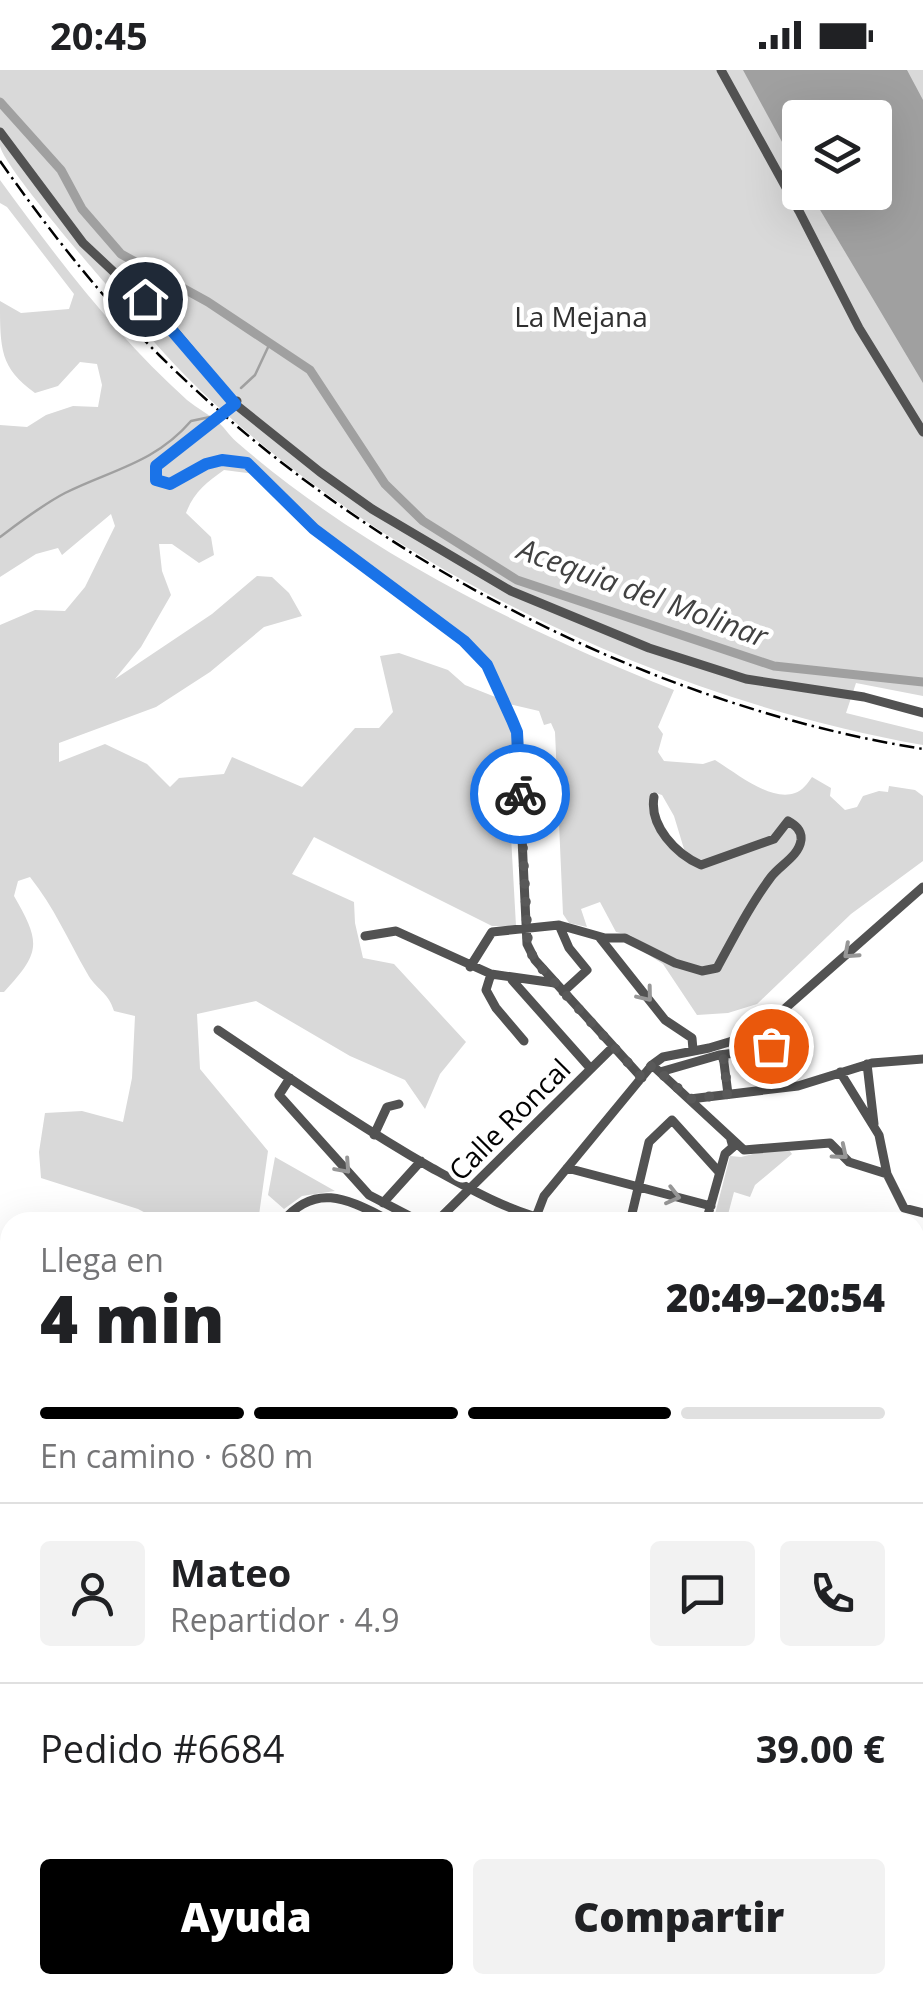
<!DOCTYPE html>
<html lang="es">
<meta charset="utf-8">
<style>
:root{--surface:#fff;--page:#f2f2f2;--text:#202124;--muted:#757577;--line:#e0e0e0;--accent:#000}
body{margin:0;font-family:"Open Sans",sans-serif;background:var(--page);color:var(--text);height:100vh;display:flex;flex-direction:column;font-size:38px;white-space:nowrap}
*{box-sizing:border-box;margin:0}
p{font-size:32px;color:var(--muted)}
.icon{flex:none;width:55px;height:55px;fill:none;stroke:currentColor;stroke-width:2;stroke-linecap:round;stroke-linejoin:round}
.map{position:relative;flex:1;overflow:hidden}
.details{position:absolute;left:0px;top:1142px;width:925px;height:782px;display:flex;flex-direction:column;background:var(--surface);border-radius:30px 30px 0 0;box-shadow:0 10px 40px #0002}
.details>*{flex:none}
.controls{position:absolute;left:782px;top:30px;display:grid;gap:20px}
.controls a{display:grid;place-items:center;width:110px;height:110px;border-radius:10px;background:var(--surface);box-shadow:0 10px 40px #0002;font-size:50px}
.pin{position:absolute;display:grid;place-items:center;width:85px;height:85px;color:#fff;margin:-42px;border:5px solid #fff;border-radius:50%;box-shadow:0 2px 10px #0007}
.courier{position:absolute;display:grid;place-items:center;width:100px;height:100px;margin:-50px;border:8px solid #1a73e8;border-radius:50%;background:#fff;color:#222;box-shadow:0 2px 12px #0007}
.head em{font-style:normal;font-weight:800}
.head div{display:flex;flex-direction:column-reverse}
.head{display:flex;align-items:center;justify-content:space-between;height:170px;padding:0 40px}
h1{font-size:65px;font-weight:800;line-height:75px}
.bar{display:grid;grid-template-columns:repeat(4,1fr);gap:15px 10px;align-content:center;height:120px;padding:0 40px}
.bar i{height:12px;border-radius:8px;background:var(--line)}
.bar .active{background:var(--accent)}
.bar p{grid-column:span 4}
.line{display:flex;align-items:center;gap:25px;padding:0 40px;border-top:2px solid var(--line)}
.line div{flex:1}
.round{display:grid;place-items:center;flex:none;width:105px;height:105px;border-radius:10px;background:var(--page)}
.action{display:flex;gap:20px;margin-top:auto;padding:20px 40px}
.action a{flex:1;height:115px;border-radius:10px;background:var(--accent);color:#fff;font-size:40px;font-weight:800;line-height:115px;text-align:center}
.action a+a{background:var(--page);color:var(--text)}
.status{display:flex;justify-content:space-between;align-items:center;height:70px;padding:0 50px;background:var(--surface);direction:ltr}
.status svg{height:28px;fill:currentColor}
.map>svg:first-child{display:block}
.green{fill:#d9d9d9;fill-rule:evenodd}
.water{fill:#a0a0a0}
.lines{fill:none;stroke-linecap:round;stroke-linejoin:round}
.stream{stroke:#a0a0a0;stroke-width:2.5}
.canal{stroke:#a0a0a0;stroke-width:9}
.river{stroke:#a0a0a0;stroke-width:14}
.major-casing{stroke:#dbdbdb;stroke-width:16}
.minor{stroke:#525252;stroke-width:9}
.major{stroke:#000;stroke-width:11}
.rail{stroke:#000;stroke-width:2.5;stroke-dasharray:15 5 2.5 5;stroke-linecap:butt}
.oneway{stroke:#979797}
.done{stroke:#595959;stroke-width:10;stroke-dasharray:0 18}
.route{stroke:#1a73e8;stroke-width:12}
.labels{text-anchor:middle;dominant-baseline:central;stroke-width:9;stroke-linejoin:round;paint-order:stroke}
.park-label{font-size:28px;fill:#303030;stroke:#fff}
.street-label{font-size:28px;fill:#000;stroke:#fff}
.water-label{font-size:30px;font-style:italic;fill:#414141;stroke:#fff}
</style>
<div class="status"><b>20:45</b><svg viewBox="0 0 49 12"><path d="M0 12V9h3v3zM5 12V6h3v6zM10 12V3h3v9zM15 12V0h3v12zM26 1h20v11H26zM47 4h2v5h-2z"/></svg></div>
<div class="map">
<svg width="923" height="1924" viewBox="0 0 923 1924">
<rect width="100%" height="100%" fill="#fff"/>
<path class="green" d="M0,0H923V626L856,613L846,643L923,662V675C670,630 407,508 217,336C176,299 139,256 105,213C86,191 4,96 0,76C0,52 0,24 0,0ZM800,48H875V122H800Z
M0,110C56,187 116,266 187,330C197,338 208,344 218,352C226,359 231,368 239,374C367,484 519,558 674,620L658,657L663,664L658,682L664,691L703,694L715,690C735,702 770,732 795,723C802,721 808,713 812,707L831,718L830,726L845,740L857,737L863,726L879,721L888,722L889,716L915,720L923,726V791L851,844L757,934L728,943L697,945L663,894L641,880L647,875L630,865L616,862L600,832L581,839L587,857L569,853L563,844L555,662L551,653L544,655L539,641L505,633L516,674L506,677L516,856H492L314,767L292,804L354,832L355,853L363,888L394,894L466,972L440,1004L425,1039L405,1010L350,986L256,931L197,944L200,999L268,1081L258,1152H163L138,1139L41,1108L39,1082L45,1043L82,1041L123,1052L132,1008L135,946L114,941C108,921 96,920 87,903C68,870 54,837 30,807L18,811L14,826C41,873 41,882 4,922H0V555L35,540L65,541L85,517L115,456L111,444L62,485L58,478L36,484L0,507V355L27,357L46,345L73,336L98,337L102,315L97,294L80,292L58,316L35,323C0,298 0,279 0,231L21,243L69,239L74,224L7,137L0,133ZM222,385C257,385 275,413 293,440L476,582L503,630L465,615L448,600L399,583L380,586L393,642L379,658H355L302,717L232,687L224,704L179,708L170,717L147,694L105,674L59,692V673L156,637L210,602L264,557L302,546L289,523L272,507L257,506L212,544L115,609L141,577L171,525L162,501L159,474H172L199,493L214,485L211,467L186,443C194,422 206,413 224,400L255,404C224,384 198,403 169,419L159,415C183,413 199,390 222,385ZM652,722L662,725L674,746L684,779L679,785C659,768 645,748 652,722Z
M781,1077H787L792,1084L755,1115L750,1127L734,1122L726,1152H713L730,1086L741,1087Z
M275,1087L335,1121L302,1126L284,1139L268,1125Z
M915,1701L923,1723V1900L915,1908Z"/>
<path class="water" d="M743,0H907L923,30V313L810,123L875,122V48H800V105Z"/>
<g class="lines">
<path class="stream" d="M241,318L255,305L270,273
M0,467C20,452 42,435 65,423C111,400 155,393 191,351L210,347
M0,1452L10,1455"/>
<path class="canal" d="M0,32L61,100L82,139L121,184L208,232L310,300L385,414L423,451L517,510L774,596L923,612"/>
<path class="river" d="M915,1624L923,1609
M915,1716L923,1745
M915,1877L923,1867
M871,1924L882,1915"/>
<defs>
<path id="major" d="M0,1631L10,1637
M3,1678L10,1707
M0,1710L10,1730
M456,1915L488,1924
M504,1915L537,1924
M359,1924L360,1915
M369,1924L376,1915"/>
</defs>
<use href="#major" class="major-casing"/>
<path class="minor" d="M721,0L799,141L859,258L923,362
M0,62L83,173L166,251L235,334L320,402L372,439L511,521L649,578L746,609L864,627L923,643
M237,331L156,396V410L170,414L206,394L222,390L247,393L313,459L465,571L487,595L517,662L527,874L535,890L642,1008
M559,855L569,878L587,900L563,922
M365,866L396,861L491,904L555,913
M600,868L665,950L692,968L693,980
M470,897L492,862L559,855L605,868H625L675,893L702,901L717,898C734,867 750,835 771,807C780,795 799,786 801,770C802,760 795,755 788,751L774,769L701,795C676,784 649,756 654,727
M491,904L486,920L496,938L524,971
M512,910L591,999
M218,960C288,1007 357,1055 430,1097C470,1119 511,1143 556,1152
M723,985L728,1024
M867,994L874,1054
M652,995L744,1080L830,1073L849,1092L887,1104
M660,1002L719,985L760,980L788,971
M840,1002L879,1065L887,1104L904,1138L923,1143
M290,1008L279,1025L369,1125L421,1152
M690,1029L798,1016L872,993L923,989
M374,1065L387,1037L399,1034
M567,1098L711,1136
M383,1133L421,1091
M282,1152C318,1109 352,1132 393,1152
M436,1152L613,977
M534,1152L544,1126L652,995L663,987L709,978L749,966L764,957L923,817
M630,1152L649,1072L672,1050L719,1102
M706,1152L725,1084L733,1077L731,1070
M915,1191L923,1188
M915,1329L923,1383
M915,1476L923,1469
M915,1511L923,1521
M915,1532L923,1526
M915,1558L923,1560
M921,1707H923
M1,1924L10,1910
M173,1924L178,1915
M246,1924L248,1915
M313,1924L315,1915
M565,1924L567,1915
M641,1924L643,1915
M776,1924L779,1915
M786,1924L789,1915"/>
<use href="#major" class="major"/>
<path class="rail" d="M0,91C48,159 100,226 159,285C360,484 643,634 923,679"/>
</g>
<defs><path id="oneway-chevron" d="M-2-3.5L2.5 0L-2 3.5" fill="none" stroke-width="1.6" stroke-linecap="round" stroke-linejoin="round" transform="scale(2.5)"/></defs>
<g class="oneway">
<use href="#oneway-chevron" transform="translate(850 882) rotate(138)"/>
<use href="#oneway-chevron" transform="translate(646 925) rotate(51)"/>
<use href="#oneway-chevron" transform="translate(841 1083) rotate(40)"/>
<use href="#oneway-chevron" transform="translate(344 1097) rotate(48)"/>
<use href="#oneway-chevron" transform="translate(673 1126) rotate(14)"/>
</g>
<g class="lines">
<path class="done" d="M520,724L528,874L534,890L642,1008L652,995L690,1029L728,1024L723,985L771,976"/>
<path class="route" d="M145,229L235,334L156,396V410L170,414L206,394L222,390L247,393L314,459L464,571L487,595L512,650L517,662L520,724"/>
</g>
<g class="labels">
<g class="park-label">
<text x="581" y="246">La Mejana</text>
</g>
<g class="street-label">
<text transform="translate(509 1049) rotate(-45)">Calle Roncal</text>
</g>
<g class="water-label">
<text transform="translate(643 522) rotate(20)">Acequia del Molinar</text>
</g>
</g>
</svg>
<div class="controls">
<a><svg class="icon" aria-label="layers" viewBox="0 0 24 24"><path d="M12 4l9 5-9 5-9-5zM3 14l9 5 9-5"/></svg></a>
</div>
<div class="pin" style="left:771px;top:976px;background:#ea580c"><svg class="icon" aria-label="bag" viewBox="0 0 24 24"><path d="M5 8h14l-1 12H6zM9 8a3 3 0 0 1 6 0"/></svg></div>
<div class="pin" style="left:145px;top:229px;background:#1f2937"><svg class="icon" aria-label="home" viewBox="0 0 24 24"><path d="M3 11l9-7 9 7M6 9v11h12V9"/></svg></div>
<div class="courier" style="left:520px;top:724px"><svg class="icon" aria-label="bike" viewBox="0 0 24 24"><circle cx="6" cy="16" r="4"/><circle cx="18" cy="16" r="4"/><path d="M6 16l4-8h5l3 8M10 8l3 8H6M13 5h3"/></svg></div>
<section class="details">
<div class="head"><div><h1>4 min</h1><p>Llega en</p></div><em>20:49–20:54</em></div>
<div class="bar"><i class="active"></i><i class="active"></i><i class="active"></i><i></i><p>En camino · 680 m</p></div>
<div class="line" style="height:180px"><a class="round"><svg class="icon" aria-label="person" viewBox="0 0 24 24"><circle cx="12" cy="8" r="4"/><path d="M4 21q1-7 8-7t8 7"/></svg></a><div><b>Mateo</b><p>Repartidor · 4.9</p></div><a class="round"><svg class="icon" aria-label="chat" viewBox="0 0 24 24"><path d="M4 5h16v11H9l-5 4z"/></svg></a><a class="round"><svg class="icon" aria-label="phone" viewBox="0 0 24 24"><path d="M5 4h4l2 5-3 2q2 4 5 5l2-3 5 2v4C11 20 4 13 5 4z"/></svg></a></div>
<div class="line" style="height:130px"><div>Pedido #6684</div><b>39.00 €</b></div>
<div class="action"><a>Ayuda</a><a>Compartir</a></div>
</section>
</div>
